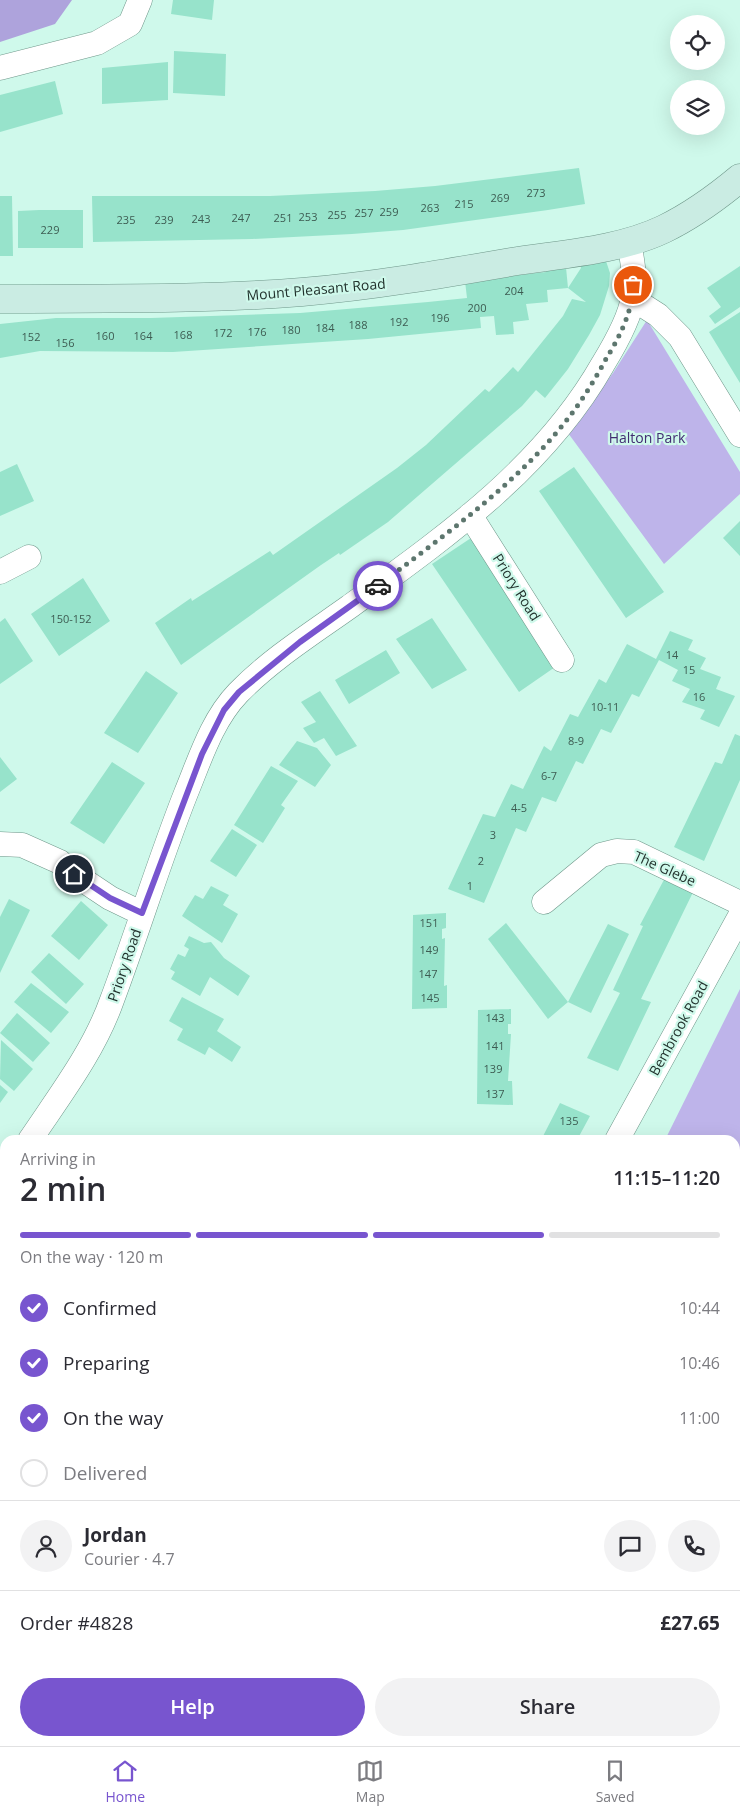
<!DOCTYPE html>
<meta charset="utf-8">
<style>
:root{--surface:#fff;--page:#f2f2f3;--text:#2b2b33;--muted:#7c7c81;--line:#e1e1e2;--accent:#7855cf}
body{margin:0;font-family:"Open Sans",sans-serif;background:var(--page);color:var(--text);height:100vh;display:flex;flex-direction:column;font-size:19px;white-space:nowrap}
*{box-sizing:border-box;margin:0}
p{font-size:16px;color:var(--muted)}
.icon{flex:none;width:28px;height:28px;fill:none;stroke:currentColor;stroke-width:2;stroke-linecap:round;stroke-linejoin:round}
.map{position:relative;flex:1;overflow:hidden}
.side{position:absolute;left:0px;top:1135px;width:740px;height:611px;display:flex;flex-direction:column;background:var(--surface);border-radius:15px 15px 0 0;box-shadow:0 5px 20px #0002}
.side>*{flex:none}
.fabs{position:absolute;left:670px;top:15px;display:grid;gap:10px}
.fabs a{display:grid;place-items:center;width:55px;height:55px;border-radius:50%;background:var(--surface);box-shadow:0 5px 20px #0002;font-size:25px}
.pin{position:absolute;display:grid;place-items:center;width:42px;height:42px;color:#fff;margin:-21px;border:2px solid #fff;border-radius:50%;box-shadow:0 1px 5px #0007}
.courier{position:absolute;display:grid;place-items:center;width:50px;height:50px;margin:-25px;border:4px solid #7855cf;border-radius:50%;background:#fff;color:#222;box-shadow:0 1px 6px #0007}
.summary em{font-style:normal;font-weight:600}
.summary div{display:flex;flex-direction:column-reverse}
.summary{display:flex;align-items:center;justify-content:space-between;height:85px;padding:0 20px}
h1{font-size:32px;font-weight:600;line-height:38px}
.bar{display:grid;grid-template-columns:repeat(4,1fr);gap:8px 5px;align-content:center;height:60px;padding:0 20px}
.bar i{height:6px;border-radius:4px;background:var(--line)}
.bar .current{background:var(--accent)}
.bar p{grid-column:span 4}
.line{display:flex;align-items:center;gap:12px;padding:0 20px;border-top:1px solid var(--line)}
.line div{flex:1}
.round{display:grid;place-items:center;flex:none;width:52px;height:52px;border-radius:26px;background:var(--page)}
ol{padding:0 20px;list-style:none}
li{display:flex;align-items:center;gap:15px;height:55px}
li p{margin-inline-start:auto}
li .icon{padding:5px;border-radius:50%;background:var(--accent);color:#fff;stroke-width:4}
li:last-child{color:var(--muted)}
li i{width:28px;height:28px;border:2px solid var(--line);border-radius:50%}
.action{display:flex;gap:10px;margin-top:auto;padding:10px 20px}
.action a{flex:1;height:58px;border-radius:30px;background:var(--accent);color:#fff;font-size:20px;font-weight:600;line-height:58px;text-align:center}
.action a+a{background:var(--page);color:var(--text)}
.dock{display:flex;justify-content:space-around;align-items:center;height:70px;border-top:1px solid var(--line);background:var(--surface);font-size:14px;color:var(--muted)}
.dock a{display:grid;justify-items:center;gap:2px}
.dock .current{color:var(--accent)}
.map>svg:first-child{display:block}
.green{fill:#beb4ea}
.forest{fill:#aea3dc}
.building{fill:#97e3cb}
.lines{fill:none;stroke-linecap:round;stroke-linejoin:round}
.lane-casing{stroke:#6f978a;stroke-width:14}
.street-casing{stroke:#6f978a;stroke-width:25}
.secondary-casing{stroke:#6f978a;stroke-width:29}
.lane{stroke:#fff;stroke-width:12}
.street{stroke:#fff;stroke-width:24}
.secondary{stroke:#caece3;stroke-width:28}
.done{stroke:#5d766e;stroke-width:5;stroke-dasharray:0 9}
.route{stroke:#7855cf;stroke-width:6}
.labels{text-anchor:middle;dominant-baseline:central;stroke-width:4.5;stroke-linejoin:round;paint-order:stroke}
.number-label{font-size:11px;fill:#3d5c52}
.street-label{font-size:14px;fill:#1f2f2a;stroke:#cff9eb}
.park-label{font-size:14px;fill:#412d71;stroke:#cff9eb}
</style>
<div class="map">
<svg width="740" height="1746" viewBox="0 0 740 1746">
<rect width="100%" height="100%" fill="#cff9eb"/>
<path class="green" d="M647,320L740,472V494L664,564L568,433L613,373Z
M740,989V1317L735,1324V1140H665Z
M740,1388V1718H735V1390Z
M336,1741H387L393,1746H332Z"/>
<path class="forest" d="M0,0H72L55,24L0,42Z
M740,1317V1388L735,1390V1324Z
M735,1718H740V1746H695L697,1741H735Z
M536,1741H670V1746H533Z"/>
<path class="building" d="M173,0H214L212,20L171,14Z
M174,51L226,54L225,96L173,93Z
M168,62V100L102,104V68Z
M55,81L63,114L0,132V95Z
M579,168L585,204L548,210L403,230L352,234L252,239L93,242L92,196H270L375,191L435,186Z
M0,196H12L13,256H0Z
M39,210H83V248H18V211Z
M579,253L606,261L610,273L609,286L600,315L589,335L568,369L545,398L536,390L522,406L388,522L340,555L339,553L321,565L181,665L155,623L191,598L192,601L270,551L273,555L397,468L426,445L485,389L489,392L513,367L518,372L563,316L572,299L586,302L568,288L547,290L548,302L526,304L529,320L513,322L514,334L496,335L494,316L480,317L481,328L368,339L173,352L40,351L0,358V324L56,318H151L300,313L428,302L467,298L465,281L546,272L545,259L565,257L568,288L581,268Z
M740,266V307L715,324L709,316L721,307L707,288Z
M740,312V383L709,332Z
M17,464L34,501L0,516V472Z
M574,467L664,592L626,618L539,491Z
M740,521V556L723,538Z
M471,538L558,665L519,692L432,564Z
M83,578L110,621L59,656L31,614Z
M5,618L33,661L0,684V622Z
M432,618L467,670L432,689L396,639Z
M670,631L693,640L688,650L706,658L700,669L721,677L716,689L735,696L719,727L700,719L705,710L682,702L690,689L672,681L678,670L659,660L639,697L632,694L611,733L601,729L583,764L576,761L556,802L542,797L526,832L516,828L484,903L448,889L483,814L495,817L511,784L523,789L544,746L551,751L570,714L578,717L599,679L606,683L627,644L656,659Z
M386,650L400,673L349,704L335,680Z
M146,671L178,693L138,753L104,733Z
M320,691L357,746L336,756L324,738L314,743L303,728L316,722L301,702Z
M735,734L740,736V780L704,861L674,847L715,762L722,764Z
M297,741L317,748L331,765L315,787L279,765Z
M0,757L17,779L0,792Z
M112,762L145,783L104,844L70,823Z
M271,766L298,781L281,805L285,808L263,843L234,825Z
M232,829L257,845L236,877L210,861Z
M667,874L697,884L641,999L651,1002L618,1071L587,1058L620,993L613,990L643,926L640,925Z
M211,886L229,895L223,905L238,914L222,943L182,916L195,895L203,899Z
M9,899L30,910L0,973V917Z
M81,901L108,925L79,960L51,936Z
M446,913V928L442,929V939L445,938L444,986L447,985V1008L412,1009L413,915Z
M506,923L568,1002L548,1019L488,939Z
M608,924L629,934L591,1013L568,1002Z
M189,936L204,943L211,942L224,958L250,976L238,996L210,977L200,996L171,979L175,972L170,969L178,954L185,957L189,949L184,946Z
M49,953L84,984L66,1004L31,972Z
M31,983L69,1012L51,1033L14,1002Z
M182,997L224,1019L217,1031L241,1047L232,1062L209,1047L205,1055L177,1040L183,1029L169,1021Z
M511,1009V1024H508V1034H511L508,1081H512L513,1105L477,1104L478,1010Z
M17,1013L50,1043L33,1062L0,1033Z
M1,1040L33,1069L14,1091L0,1079Z
M0,1085L8,1092L0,1103Z
M560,1103L590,1116L577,1140H541Z
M102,1741H145L141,1746H97Z"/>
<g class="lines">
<defs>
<path id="lane" d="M0,1341L5,1344"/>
<path id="street" d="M0,68L97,43L130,24L140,0
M633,299L658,315L680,337L740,435
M470,515L562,660
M0,572L29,557
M0,844L22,845L60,862L74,874L110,898L141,913
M544,902L601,855L617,851L634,852L740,903
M30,1140C60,1095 94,1051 112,1000C138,931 159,861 186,793C200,759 212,720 238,693C270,660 311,634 349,607C444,538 544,468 603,364C614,346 630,318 633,297C636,279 632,259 629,241
M617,1140L740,916
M0,1181L5,1174
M0,1736L9,1746
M209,1746L213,1741"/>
<path id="secondary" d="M0,299C101,298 202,300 302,292C373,286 442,274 511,262C561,254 618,251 664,229C693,215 716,198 740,178"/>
</defs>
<use href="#lane" class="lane-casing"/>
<use href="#street" class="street-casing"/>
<use href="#secondary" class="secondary-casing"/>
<use href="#lane" class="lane"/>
<use href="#street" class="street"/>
<use href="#secondary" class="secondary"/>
</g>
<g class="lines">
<path class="done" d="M378,586C440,538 506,492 557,432C576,410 592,385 606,359C619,338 633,311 633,285"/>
<path class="route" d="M74,874L110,898L142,913L202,754L224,710L239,692L300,642L378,586"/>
</g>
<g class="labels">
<g class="number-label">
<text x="536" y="192">273</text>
<text x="500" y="197">269</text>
<text x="464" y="203">215</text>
<text x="430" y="207">263</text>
<text x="389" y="211">259</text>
<text x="364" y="212">257</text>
<text x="337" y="214">255</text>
<text x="308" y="216">253</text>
<text x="241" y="217">247</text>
<text x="283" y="217">251</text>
<text x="201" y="218">243</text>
<text x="126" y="219">235</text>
<text x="164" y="219">239</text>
<text x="50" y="229">229</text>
<text x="514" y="290">204</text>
<text x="477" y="307">200</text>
<text x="440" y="317">196</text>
<text x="399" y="321">192</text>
<text x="358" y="324">188</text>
<text x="325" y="327">184</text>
<text x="291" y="329">180</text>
<text x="257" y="331">176</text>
<text x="223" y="332">172</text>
<text x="183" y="334">168</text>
<text x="105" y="335">160</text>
<text x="143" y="335">164</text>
<text x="31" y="336">152</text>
<text x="65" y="342">156</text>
<text x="71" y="618">150-152</text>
<text x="672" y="654">14</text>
<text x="689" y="669">15</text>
<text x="699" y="696">16</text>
<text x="605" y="706">10-11</text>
<text x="576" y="740">8-9</text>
<text x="549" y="775">6-7</text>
<text x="519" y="807">4-5</text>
<text x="493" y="834">3</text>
<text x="481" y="860">2</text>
<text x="470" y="885">1</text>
<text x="429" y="922">151</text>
<text x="429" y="949">149</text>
<text x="428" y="973">147</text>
<text x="430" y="997">145</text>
<text x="495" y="1017">143</text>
<text x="495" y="1045">141</text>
<text x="493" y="1068">139</text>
<text x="495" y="1093">137</text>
<text x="569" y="1120">135</text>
</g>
<g class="street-label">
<text transform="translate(316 289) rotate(-5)">Mount Pleasant Road</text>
<text transform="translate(517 587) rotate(58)">Priory Road</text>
<text transform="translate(665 868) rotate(24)">The Glebe</text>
<text transform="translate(124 965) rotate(-71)">Priory Road</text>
<text transform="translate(678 1028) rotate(-61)">Bembrook Road</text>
</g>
<g class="park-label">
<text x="647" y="437">Halton Park</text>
</g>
</g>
</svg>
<div class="fabs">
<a><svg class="icon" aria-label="locate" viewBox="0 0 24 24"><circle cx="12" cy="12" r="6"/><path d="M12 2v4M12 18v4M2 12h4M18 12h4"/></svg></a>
<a><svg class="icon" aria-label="layers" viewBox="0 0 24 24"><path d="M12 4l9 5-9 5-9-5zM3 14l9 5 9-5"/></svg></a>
</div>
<div class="pin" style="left:633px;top:285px;background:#ea580c"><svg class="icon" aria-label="bag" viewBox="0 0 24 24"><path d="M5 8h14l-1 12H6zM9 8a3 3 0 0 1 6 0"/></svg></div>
<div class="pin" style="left:74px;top:874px;background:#1f2937"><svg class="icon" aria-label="home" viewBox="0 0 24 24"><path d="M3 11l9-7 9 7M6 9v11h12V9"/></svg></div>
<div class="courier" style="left:378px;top:586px"><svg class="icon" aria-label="car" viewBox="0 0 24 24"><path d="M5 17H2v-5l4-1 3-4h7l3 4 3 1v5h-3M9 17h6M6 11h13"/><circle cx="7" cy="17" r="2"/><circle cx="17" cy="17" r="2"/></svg></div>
<section class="side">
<div class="summary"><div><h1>2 min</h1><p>Arriving in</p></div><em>11:15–11:20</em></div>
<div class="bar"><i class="current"></i><i class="current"></i><i class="current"></i><i></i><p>On the way · 120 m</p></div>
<ol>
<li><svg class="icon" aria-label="check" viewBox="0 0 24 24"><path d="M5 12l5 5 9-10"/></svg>Confirmed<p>10:44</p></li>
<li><svg class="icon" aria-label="check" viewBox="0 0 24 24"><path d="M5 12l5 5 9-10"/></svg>Preparing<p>10:46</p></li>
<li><svg class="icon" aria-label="check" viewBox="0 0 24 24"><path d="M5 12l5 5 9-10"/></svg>On the way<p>11:00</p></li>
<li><i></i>Delivered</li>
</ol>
<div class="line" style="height:90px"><a class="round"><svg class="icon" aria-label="person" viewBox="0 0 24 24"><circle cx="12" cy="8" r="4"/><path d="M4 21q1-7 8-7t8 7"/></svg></a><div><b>Jordan</b><p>Courier · 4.7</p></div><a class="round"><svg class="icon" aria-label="chat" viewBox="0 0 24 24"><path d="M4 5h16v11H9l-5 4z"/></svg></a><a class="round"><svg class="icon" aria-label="phone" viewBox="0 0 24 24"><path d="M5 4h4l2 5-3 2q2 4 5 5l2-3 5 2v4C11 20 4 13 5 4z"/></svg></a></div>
<div class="line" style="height:65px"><div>Order #4828</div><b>£27.65</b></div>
<div class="action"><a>Help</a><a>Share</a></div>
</section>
</div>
<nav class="dock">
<a class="current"><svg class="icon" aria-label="home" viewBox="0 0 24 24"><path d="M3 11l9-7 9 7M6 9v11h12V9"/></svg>Home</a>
<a><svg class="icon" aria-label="map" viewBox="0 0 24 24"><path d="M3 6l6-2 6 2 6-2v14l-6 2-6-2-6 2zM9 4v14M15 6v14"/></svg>Map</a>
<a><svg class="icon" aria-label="saved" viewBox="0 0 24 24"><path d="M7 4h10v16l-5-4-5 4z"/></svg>Saved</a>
</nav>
